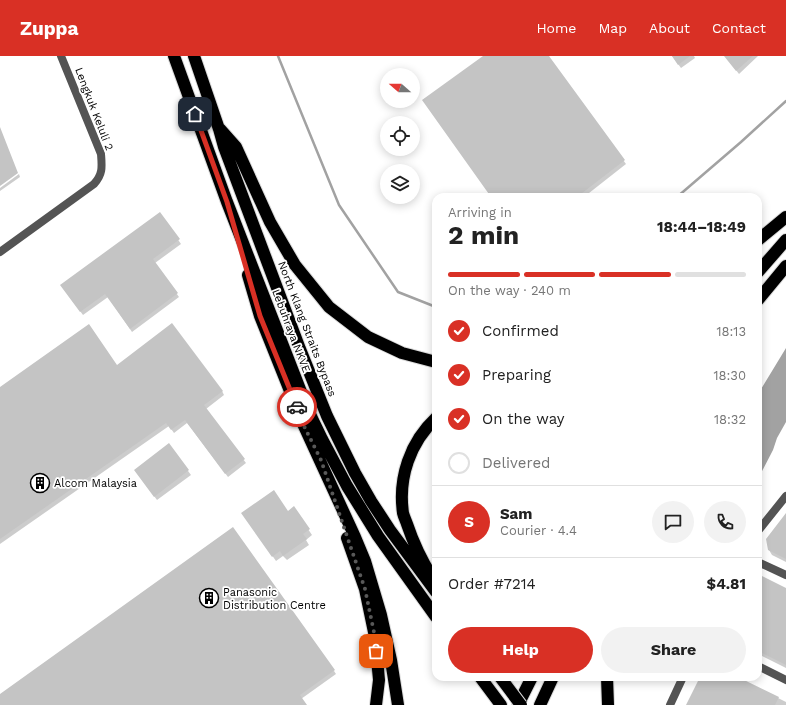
<!DOCTYPE html>
<meta charset="utf-8">
<style>
:root{--surface:#fff;--page:#f2f2f2;--text:#222;--muted:#767676;--line:#e0e0e0;--accent:#d93025}
body{margin:0;font-family:"Work Sans",sans-serif;background:var(--page);color:var(--text);height:100vh;display:flex;flex-direction:column;font-size:15px;white-space:nowrap}
*{box-sizing:border-box;margin:0}
p{font-size:13px;color:var(--muted)}
.icon{flex:none;width:22px;height:22px;fill:none;stroke:currentColor;stroke-width:2;stroke-linecap:round;stroke-linejoin:round}
.map{position:relative;flex:1;overflow:hidden}
.details{position:absolute;left:432px;top:137px;width:330px;height:488px;display:flex;flex-direction:column;background:var(--surface);border-radius:12px;box-shadow:0 2px 10px #0003}
.details>*{flex:none}
.needle{width:26px;rotate:290deg}
.buttons{position:absolute;left:380px;top:12px;display:grid;gap:8px}
.buttons a{display:grid;place-items:center;width:40px;height:40px;border-radius:50%;background:var(--surface);box-shadow:0 2px 10px #0003;font-size:20px}
.pin{position:absolute;display:grid;place-items:center;width:34px;height:34px;color:#fff;margin:-17px;border-radius:8px;box-shadow:0 2px 6px #0006}
.courier{position:absolute;display:grid;place-items:center;width:40px;height:40px;margin:-20px;border:3px solid #d93025;border-radius:50%;background:#fff;color:#222;box-shadow:0 1px 5px #0007}
.overview em{font-style:normal;font-weight:700}
.overview div{display:flex;flex-direction:column-reverse}
.overview{display:flex;align-items:center;justify-content:space-between;height:68px;padding:0 16px}
h1{font-size:26px;font-weight:700;line-height:30px}
.bar{display:grid;grid-template-columns:repeat(4,1fr);gap:6px 4px;align-content:center;height:48px;padding:0 16px}
.bar i{height:5px;border-radius:3px;background:var(--line)}
.bar .active{background:var(--accent)}
.bar p{grid-column:span 4}
.line{display:flex;align-items:center;gap:10px;padding:0 16px;border-top:1px solid var(--line)}
.line div{flex:1}
.round{display:grid;place-items:center;flex:none;width:42px;height:42px;border-radius:21px;background:var(--page)}
ol{padding:0 16px;list-style:none}
li{display:flex;align-items:center;gap:12px;height:44px}
li p{margin-inline-start:auto}
li .icon{padding:4px;border-radius:50%;background:var(--accent);color:#fff;stroke-width:4}
li:last-child{color:var(--muted)}
li i{width:22px;height:22px;border:2px solid var(--line);border-radius:50%}
.action{display:flex;gap:8px;margin-top:auto;padding:8px 16px}
.action a{flex:1;height:46px;border-radius:24px;background:var(--accent);color:#fff;font-size:16px;font-weight:700;line-height:46px;text-align:center}
.action a+a{background:var(--page);color:var(--text)}
header{display:flex;align-items:center;gap:24px;box-sizing:border-box;height:56px;padding:0 20px;background:var(--accent);color:#fff}
header strong{font-size:19px}
nav{display:flex;gap:22px;margin-inline-start:auto;font-size:14px}
.map>svg:first-child{display:block}
.water{fill:#a2a2a2}
.shadow{fill:#0003}
.lines{fill:none;stroke-linecap:round;stroke-linejoin:round}
.stream{stroke:#a2a2a2;stroke-width:2.5}
.building{fill:#c4c4c4}
.motorway-casing{stroke:#dbdbdb;stroke-width:14}
.minor{stroke:#545454;stroke-width:8}
.motorway{stroke:#000;stroke-width:12}
.motorway-bridge-casing{stroke:#dbdbdb;stroke-width:14;stroke-linecap:butt}
.motorway-bridge{stroke:#000;stroke-width:12}
.done{stroke:#595959;stroke-width:4;stroke-dasharray:0 7.2}
.route{stroke:#d93025;stroke-width:5}
.labels{text-anchor:middle;dominant-baseline:central;stroke-width:3.5;stroke-linejoin:round;paint-order:stroke}
.street-label{font-size:11px;fill:#000;stroke:#fff}
.poi-label{font-size:11px;fill:#000;stroke:#fff;text-anchor:start}
</style>
<header>
<strong>Zuppa</strong>
<nav><a>Home</a><a>Map</a><a>About</a><a>Contact</a></nav>
</header>
<div class="map">
<svg width="786" height="649" viewBox="0 0 786 649">
<rect width="100%" height="100%" fill="#fff"/>
<path class="water" d="M786,292V366L777,382L773,394L759,421L758,422V338Z"/>
<path class="shadow" d="M485,0H548L626,108L584,141H491Z
M672,0H694L695,2L681,12Z
M725,0H758L739,18Z
M19,118L20,121L0,135V132Z
M160,157L181,188L155,207L179,241L132,276L108,241L83,259L63,232Z
M117,310L222,335L224,339L206,353L246,407L228,421L187,367L174,377L169,370L0,488V332Z
M169,389L191,419L157,444L137,417Z
M294,452L312,479L306,484L309,489L287,504L283,500L276,505L246,462L288,456Z
M786,459V506L772,499L769,494Z
M758,519L786,533V612L758,598Z
M334,615L336,618L301,643L305,649H0V640Z
M701,621H736L786,646V649H688Z"/>
<g class="lines">
<path class="stream" d="M278,0L339,149L398,236L436,251
M677,141L741,86L786,45"/>
</g>
<path class="building" d="M483,0H549L625,104L577,141H491L422,44Z
M672,0H690L678,9Z
M724,0H753L736,15Z
M0,71L18,117L0,130Z
M160,156L180,183L153,203L178,237L130,273L105,238L80,256L60,229Z
M172,267L223,335L204,349L245,403L225,418L185,364L171,374L166,367L0,483V331L89,268L117,309Z
M169,387L189,414L154,441L134,414Z
M274,434L288,455L294,450L310,473L303,478L307,483L283,500L280,495L272,501L241,457Z
M786,457V503L768,494L766,483Z
M233,471L335,614L300,639L307,649H0V638Z
M758,518L786,532V609L758,595Z
M700,621H738L779,641L775,649H686Z"/>
<g class="lines">
<defs>
<path id="motorway" d="M174,0L227,146L296,323L308,354L322,383L347,430L378,480L436,561
M194,0L219,73L224,91L300,293L327,360L355,417L371,445L390,474L436,536
M220,73L236,91L270,166L295,209L329,251L368,281L402,297L436,306
M758,184L786,161
M758,216L786,184
M248,219L260,260L304,370L355,481L365,505L381,559L391,604L398,649
M758,244L786,210
M347,482L365,533L375,581L379,624L376,649
M432,521C422,505 413,486 407,468C406,465 404,461 403,457C398,422 410,386 436,362
M480,621L501,649
M607,621L608,649
M518,649L532,621
M540,649L553,621"/>
</defs>
<use href="#motorway" class="motorway-casing"/>
<path class="minor" d="M0,196L94,128C103,118 102,111 101,98L61,0
M758,475L786,440
M758,506L786,519
M758,610L786,624
M670,649L683,621"/>
<use href="#motorway" class="motorway"/>
<defs>
<path id="motorway-bridge" d="M500,621L521,649"/>
</defs>
<use href="#motorway-bridge" class="motorway-bridge-casing"/>
<use href="#motorway-bridge" class="motorway-bridge"/>
</g>
<g class="lines">
<path class="done" d="M297,351L304,370L321,404L365,533L375,581L376,595"/>
<path class="route" d="M195,58L227,146L260,260L297,351"/>
</g>
<defs>
<symbol id="building-ring" viewBox="-11 -11 22 22"><circle r="9.5" fill="#fff" stroke="#000" stroke-width="1.5"/><path d="M-4-6H4V6H1V3H-1V6H-4ZM-2.5-4.3h1.7v1.8h-1.7ZM.8-4.3h1.7v1.8H.8ZM-2.5-1h1.7V.8h-1.7ZM.8-1h1.7V.8H.8Z" fill="#000"/></symbol>
</defs>
<g fill-rule="evenodd">
<use href="#building-ring" x="29" y="416" width="22" height="22"/>
<use href="#building-ring" x="198" y="531" width="22" height="22"/>
</g>
<g class="labels">
<g class="street-label">
<text transform="translate(94 53) rotate(69)">Lengkuk Keluli 2</text>
<text transform="translate(307 273) rotate(69)">North Klang Straits Bypass</text>
<text transform="translate(291 275) rotate(69)">Lebuhraya NKVE</text>
</g>
<g class="poi-label">
<text x="54" y="427">Alcom Malaysia</text>
<text x="223" y="536">Panasonic<tspan x="223" dy="13">Distribution Centre</tspan></text>
</g>
</g>
</svg>
<div class="buttons">
<a><svg class="needle" viewBox="-14 -14 28 28"><path d="M0-13l5 13h-10z" fill="#e53935"/><path d="M0 13l5-13h-10z" fill="#767676"/></svg></a>
<a><svg class="icon" aria-label="locate" viewBox="0 0 24 24"><circle cx="12" cy="12" r="6"/><path d="M12 2v4M12 18v4M2 12h4M18 12h4"/></svg></a>
<a><svg class="icon" aria-label="layers" viewBox="0 0 24 24"><path d="M12 4l9 5-9 5-9-5zM3 14l9 5 9-5"/></svg></a>
</div>
<div class="pin" style="left:376px;top:595px;background:#ea580c"><svg class="icon" aria-label="bag" viewBox="0 0 24 24"><path d="M5 8h14l-1 12H6zM9 8a3 3 0 0 1 6 0"/></svg></div>
<div class="pin" style="left:195px;top:58px;background:#1f2937"><svg class="icon" aria-label="home" viewBox="0 0 24 24"><path d="M3 11l9-7 9 7M6 9v11h12V9"/></svg></div>
<div class="courier" style="left:297px;top:351px"><svg class="icon" aria-label="car" viewBox="0 0 24 24"><path d="M5 17H2v-5l4-1 3-4h7l3 4 3 1v5h-3M9 17h6M6 11h13"/><circle cx="7" cy="17" r="2"/><circle cx="17" cy="17" r="2"/></svg></div>
<section class="details">
<div class="overview"><div><h1>2 min</h1><p>Arriving in</p></div><em>18:44–18:49</em></div>
<div class="bar"><i class="active"></i><i class="active"></i><i class="active"></i><i></i><p>On the way · 240 m</p></div>
<ol>
<li><svg class="icon" aria-label="check" viewBox="0 0 24 24"><path d="M5 12l5 5 9-10"/></svg>Confirmed<p>18:13</p></li>
<li><svg class="icon" aria-label="check" viewBox="0 0 24 24"><path d="M5 12l5 5 9-10"/></svg>Preparing<p>18:30</p></li>
<li><svg class="icon" aria-label="check" viewBox="0 0 24 24"><path d="M5 12l5 5 9-10"/></svg>On the way<p>18:32</p></li>
<li><i></i>Delivered</li>
</ol>
<div class="line" style="height:72px"><b class="round" style="background:var(--accent);color:#fff">S</b><div><b>Sam</b><p>Courier · 4.4</p></div><a class="round"><svg class="icon" aria-label="chat" viewBox="0 0 24 24"><path d="M4 5h16v11H9l-5 4z"/></svg></a><a class="round"><svg class="icon" aria-label="phone" viewBox="0 0 24 24"><path d="M5 4h4l2 5-3 2q2 4 5 5l2-3 5 2v4C11 20 4 13 5 4z"/></svg></a></div>
<div class="line" style="height:52px"><div>Order #7214</div><b>$4.81</b></div>
<div class="action"><a>Help</a><a>Share</a></div>
</section>
</div>
